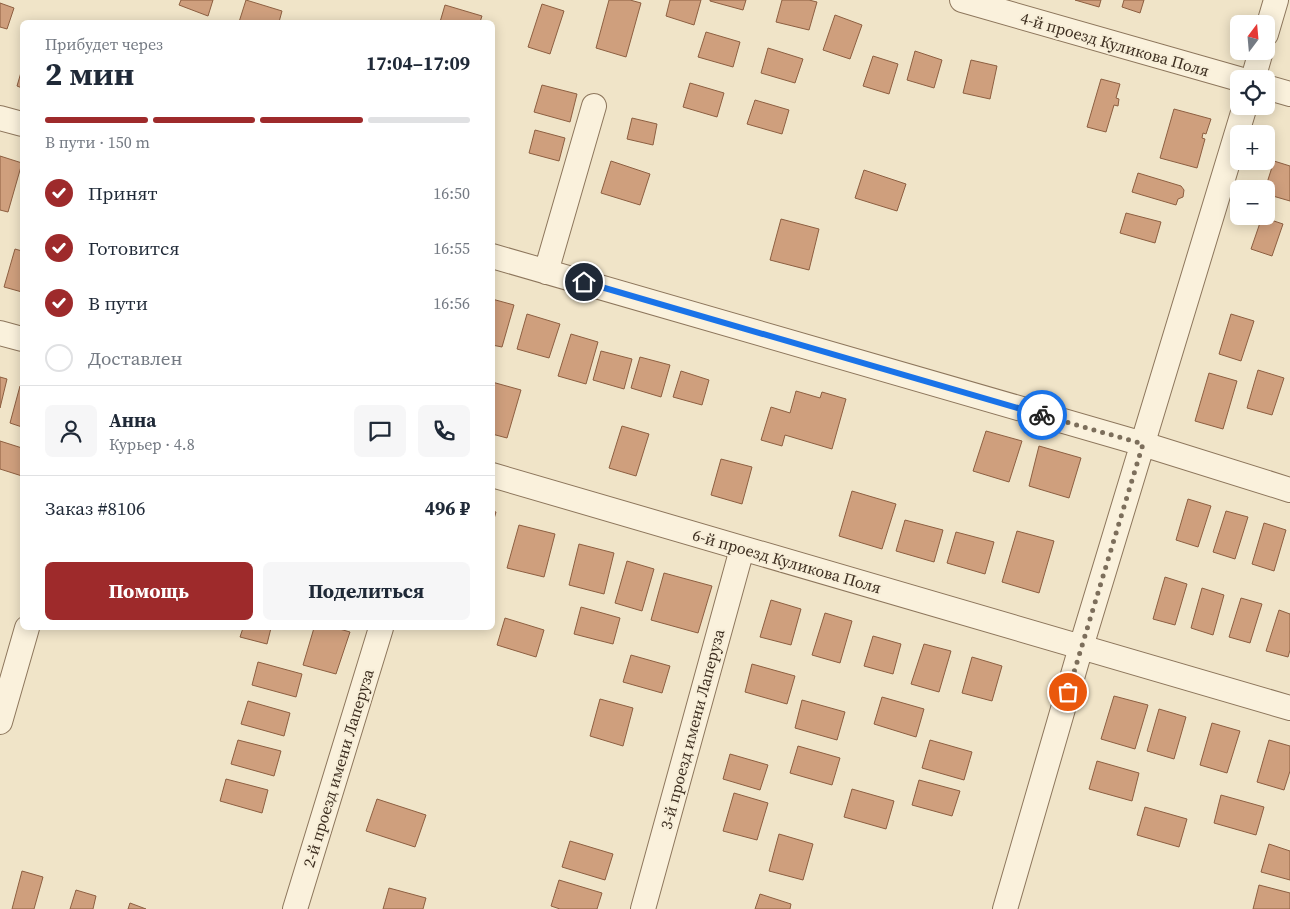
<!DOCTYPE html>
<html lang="ru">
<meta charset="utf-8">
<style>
:root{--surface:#fff;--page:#f6f6f7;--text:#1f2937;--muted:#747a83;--line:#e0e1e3;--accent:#9e2a2b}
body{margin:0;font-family:"Source Serif 4",serif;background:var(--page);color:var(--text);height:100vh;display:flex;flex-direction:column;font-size:19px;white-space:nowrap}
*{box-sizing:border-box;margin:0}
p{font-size:16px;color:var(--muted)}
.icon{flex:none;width:28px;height:28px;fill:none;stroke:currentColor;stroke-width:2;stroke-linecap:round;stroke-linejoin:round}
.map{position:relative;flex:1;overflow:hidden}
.sheet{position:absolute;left:20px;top:20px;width:475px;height:610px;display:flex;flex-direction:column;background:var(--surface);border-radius:8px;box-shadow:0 2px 12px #0003}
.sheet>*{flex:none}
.needle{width:32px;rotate:16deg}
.fabs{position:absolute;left:1230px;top:15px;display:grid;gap:10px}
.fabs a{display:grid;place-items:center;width:45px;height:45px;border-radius:8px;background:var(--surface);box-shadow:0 2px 12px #0003;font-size:25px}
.pin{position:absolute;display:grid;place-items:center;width:42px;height:42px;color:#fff;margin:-21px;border:2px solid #fff;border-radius:50%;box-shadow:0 1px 5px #0007}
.courier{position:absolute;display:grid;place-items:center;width:50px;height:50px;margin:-25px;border:4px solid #1a73e8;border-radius:50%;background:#fff;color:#222;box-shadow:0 1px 6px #0007}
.overview em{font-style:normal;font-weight:700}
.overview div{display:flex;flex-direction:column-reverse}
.overview{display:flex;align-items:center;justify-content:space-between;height:85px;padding:0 25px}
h1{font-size:32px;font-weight:700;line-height:38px}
.bar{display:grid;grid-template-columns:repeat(4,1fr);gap:8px 5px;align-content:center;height:60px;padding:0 25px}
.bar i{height:6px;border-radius:4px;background:var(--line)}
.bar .active{background:var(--accent)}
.bar p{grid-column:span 4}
.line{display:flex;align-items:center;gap:12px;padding:0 25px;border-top:1px solid var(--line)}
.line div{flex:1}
.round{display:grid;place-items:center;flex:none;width:52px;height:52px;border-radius:8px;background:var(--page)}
ol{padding:0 25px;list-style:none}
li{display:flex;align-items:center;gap:15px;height:55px}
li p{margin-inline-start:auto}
li .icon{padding:5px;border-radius:50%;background:var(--accent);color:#fff;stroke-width:4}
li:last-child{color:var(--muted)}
li i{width:28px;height:28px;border:2px solid var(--line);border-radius:50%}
.primary-button{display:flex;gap:10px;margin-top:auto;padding:10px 25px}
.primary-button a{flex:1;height:58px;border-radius:8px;background:var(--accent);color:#fff;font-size:20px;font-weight:700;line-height:58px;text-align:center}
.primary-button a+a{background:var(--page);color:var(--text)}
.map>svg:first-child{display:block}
.building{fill:#cf9f7d;stroke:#8d5f41}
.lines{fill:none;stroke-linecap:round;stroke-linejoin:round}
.minor-casing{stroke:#8d765c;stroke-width:26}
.minor{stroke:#faf1dc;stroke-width:24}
.done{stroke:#7c6e5b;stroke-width:5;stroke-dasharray:0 9}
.route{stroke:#1a73e8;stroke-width:6}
.labels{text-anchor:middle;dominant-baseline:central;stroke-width:4;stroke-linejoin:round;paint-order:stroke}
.street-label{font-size:16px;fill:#3d2e20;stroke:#f7eed8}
</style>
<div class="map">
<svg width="1290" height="909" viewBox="0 0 1290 909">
<rect width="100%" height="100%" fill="#f0e4c8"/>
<path class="building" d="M181,0H213L208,16L179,5Z
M246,0L282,11L279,22H239Z
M609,0H630L641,3L626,57L596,48Z
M670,0H701L694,25L666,16Z
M710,0H746L743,10L710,1Z
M782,0H809L817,2L809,30L776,22Z
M1075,0H1101L1099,7Z
M1124,0H1144L1140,13L1122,7Z
M0,3L14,8L7,29L0,27Z
M542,4L564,11L550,54L528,47Z
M445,5L482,16L480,22H440Z
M835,15L862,25L850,59L823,50Z
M706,32L740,42L733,67L698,57Z
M768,48L803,59L795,83L761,73Z
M915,51L942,60L934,88L907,80Z
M873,56L898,64L889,94L863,86Z
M971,60L997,66L990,99L963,93Z
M22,69V88L17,86Z
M1101,79L1120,84L1116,98L1119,99L1118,106L1114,105L1106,132L1087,127Z
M690,83L724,93L717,117L683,107Z
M542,85L577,94L570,122L534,112Z
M755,100L789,110L782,134L747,124Z
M1174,109L1211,119L1206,134L1203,133L1202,138L1205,139L1197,168L1160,158Z
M632,118L657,124L653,145L627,139Z
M535,130L565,138L559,161L529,153Z
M0,156L22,163L8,212L0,210Z
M611,161L650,174L640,205L601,193Z
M1274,161L1290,166V201L1266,194L1265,189Z
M864,170L906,184L897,211L855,198Z
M1138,173L1181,186L1184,190L1183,197L1178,199L1176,205L1132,192Z
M1126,213L1161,222L1155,243L1120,233Z
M1262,217L1283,224L1272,256L1251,249Z
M781,219L819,229L809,270L770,260Z
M15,249L22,251V292L4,287Z
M492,299L514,305L502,347L492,345Z
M527,314L560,324L549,358L517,349Z
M1231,314L1254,321L1241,361L1219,354Z
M571,334L598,342L586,384L558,376Z
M601,351L632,359L624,389L593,380Z
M640,357L670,365L661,397L631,388Z
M1258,370L1284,378L1272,415L1247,408Z
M681,371L709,380L702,405L673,397Z
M1209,373L1237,381L1223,429L1195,421Z
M0,377L7,379L0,408Z
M492,382L521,390L507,438L492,434Z
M20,386L22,387V427L10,423Z
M796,391L820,398L822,392L846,399L832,449L785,435L782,446L761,440L771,407L790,413Z
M622,426L649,434L636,476L609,468Z
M986,431L1022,441L1009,482L973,471Z
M0,441L22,448V476L0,469Z
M1039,446L1081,458L1069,498L1029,486Z
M721,459L752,467L742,504L711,495Z
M852,491L896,504L882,549L839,536Z
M1188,499L1211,506L1198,547L1176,540Z
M492,511L496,512L492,526Z
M1226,511L1248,517L1235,559L1213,552Z
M905,520L943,530L934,562L896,551Z
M1264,523L1286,530L1274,571L1252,564Z
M519,525L555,534L544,577L507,568Z
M1017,531L1054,541L1039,593L1002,582Z
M956,532L994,542L985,574L947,563Z
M579,544L614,553L604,594L569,585Z
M627,561L654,569L642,611L615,603Z
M664,573L712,586L698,633L651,620Z
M1165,577L1187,584L1175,625L1153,619Z
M1202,588L1224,595L1213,635L1191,628Z
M1241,598L1262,604L1250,643L1229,637Z
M771,600L801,609L791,645L760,637Z
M581,607L620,618L613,644L574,634Z
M1279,610L1290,614V650L1288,657L1266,651Z
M825,613L852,621L840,663L812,655Z
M505,618L544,630L536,657L497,645Z
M243,628H271L267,644L240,637Z
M314,628H336L350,632L336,674L303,665Z
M873,636L901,644L893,674L864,666Z
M924,644L951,651L939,692L911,684Z
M631,655L670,666L662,693L623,682Z
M972,657L1002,666L992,701L962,693Z
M258,662L302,674L296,697L252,685Z
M752,664L795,676L787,704L745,692Z
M1114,696L1148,705L1135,749L1101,739Z
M882,697L924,709L916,737L874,724Z
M600,699L633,708L623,746L590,736Z
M802,700L845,712L837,740L795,728Z
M248,701L290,713L284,736L241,724Z
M1159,709L1186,717L1174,759L1147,751Z
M1212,723L1240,731L1227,773L1200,765Z
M238,740L281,751L274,776L231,764Z
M930,740L972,752L964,780L922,768Z
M1269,740L1290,746V771L1284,790L1257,782Z
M798,746L840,758L832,785L790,773Z
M730,754L768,765L760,790L723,779Z
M1097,761L1139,773L1132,801L1089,789Z
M226,779L268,790L262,813L220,801Z
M919,780L960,791L952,816L912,805Z
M852,789L894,801L886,829L844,817Z
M734,793L768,803L757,840L723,831Z
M1221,795L1264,807L1256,835L1214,823Z
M377,799L426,815L415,847L366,831Z
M1145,807L1187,819L1179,847L1137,835Z
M779,834L813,844L803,880L769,871Z
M570,841L613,854L605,880L562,867Z
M1269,844L1290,851V880L1261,872Z
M22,871L43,877L34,909H12Z
M559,880L602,893L597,909H560L551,906Z
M1259,885L1290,893V909H1253Z
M389,888L426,898L423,909H383Z
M76,890L96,896L93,909H70Z
M760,894L791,904L790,909H755Z
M130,903L146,909H128Z"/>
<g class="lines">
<defs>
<path id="minor" d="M962,0L1239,79
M1266,34L1276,0
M1253,79L1261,51
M1266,87L1290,94
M0,118L22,124
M492,256L1143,444L1290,490
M546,272L594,106
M0,333L22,339
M492,475L1290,708
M0,722L27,628
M295,909L381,628
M643,909L742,549
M1005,909L1081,647L1245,106"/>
</defs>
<use href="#minor" class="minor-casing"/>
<use href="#minor" class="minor"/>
</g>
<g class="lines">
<path class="done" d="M1042,415L1143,444L1068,692"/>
<path class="route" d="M584,282L1042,415"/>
</g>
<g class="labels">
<g class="street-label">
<text transform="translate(1115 44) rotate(16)">4-й проезд Куликова Поля</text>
<text transform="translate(787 561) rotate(16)">6-й проезд Куликова Поля</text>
<text transform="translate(692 729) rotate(-75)">3-й проезд имени Лаперуза</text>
<text transform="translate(338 768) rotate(-73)">2-й проезд имени Лаперуза</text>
</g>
</g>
</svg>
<div class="fabs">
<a><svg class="needle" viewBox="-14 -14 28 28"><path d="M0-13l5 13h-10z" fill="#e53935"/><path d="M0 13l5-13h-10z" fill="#747a83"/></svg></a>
<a><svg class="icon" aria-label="locate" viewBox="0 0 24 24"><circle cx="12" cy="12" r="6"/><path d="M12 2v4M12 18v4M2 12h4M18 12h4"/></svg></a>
<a>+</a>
<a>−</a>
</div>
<div class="pin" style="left:1068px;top:692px;background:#ea580c"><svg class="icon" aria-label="bag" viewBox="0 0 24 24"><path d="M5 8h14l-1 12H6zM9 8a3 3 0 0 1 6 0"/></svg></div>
<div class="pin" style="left:584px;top:282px;background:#1f2937"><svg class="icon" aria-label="home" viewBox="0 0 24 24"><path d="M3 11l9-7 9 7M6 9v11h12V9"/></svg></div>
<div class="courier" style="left:1042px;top:415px"><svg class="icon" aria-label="bike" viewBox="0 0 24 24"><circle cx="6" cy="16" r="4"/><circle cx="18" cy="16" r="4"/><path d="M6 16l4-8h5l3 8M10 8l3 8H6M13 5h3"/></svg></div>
<section class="sheet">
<div class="overview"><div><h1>2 мин</h1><p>Прибудет через</p></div><em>17:04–17:09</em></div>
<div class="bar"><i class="active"></i><i class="active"></i><i class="active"></i><i></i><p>В пути · 150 m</p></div>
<ol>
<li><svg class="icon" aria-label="check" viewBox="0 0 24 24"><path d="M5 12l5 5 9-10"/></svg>Принят<p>16:50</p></li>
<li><svg class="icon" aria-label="check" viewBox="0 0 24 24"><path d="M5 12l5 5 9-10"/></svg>Готовится<p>16:55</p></li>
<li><svg class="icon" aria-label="check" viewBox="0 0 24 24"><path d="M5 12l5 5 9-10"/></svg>В пути<p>16:56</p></li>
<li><i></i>Доставлен</li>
</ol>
<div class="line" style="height:90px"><a class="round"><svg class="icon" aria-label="person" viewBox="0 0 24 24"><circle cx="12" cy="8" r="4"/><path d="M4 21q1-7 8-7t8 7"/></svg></a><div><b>Анна</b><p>Курьер · 4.8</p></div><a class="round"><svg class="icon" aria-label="chat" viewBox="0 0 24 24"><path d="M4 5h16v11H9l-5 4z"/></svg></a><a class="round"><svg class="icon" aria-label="phone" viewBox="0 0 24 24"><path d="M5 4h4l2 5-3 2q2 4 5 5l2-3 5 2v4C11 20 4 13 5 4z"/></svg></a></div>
<div class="line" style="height:65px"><div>Заказ #8106</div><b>496 ₽</b></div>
<div class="primary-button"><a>Помощь</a><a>Поделиться</a></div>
</section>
</div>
